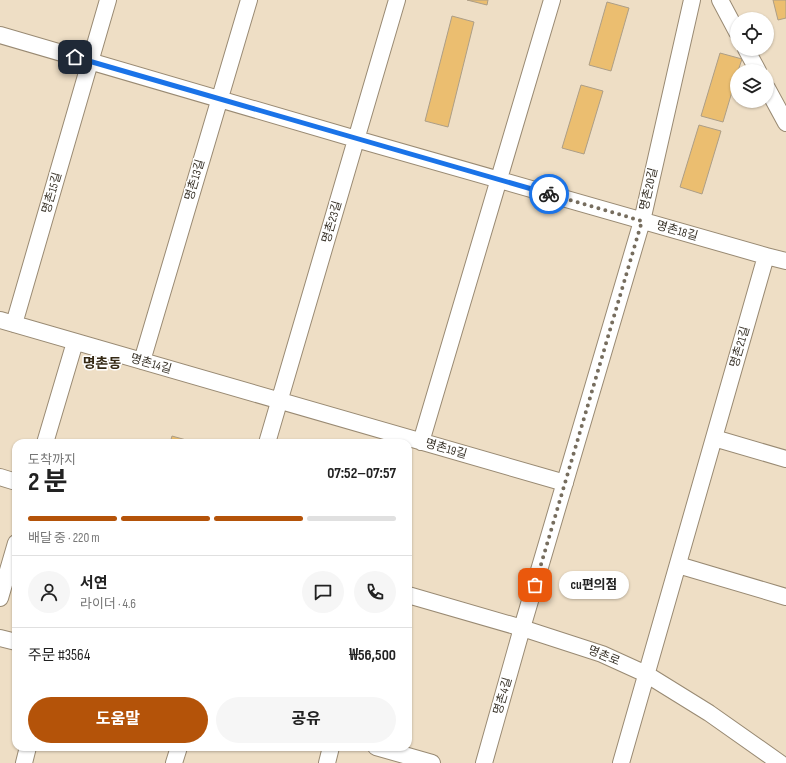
<!DOCTYPE html>
<html lang="ko">
<meta charset="utf-8">
<style>
:root{--surface:#fff;--page:#f6f6f6;--text:#222;--muted:#767676;--line:#e0e0e0;--accent:#b45309}
body{margin:0;font-family:"Sofia Sans Condensed","Noto Sans KR",sans-serif;background:var(--page);color:var(--text);height:100vh;display:flex;flex-direction:column;font-size:15px;white-space:nowrap}
*{box-sizing:border-box;margin:0}
p{font-size:13px;color:var(--muted)}
.icon{flex:none;width:22px;height:22px;fill:none;stroke:currentColor;stroke-width:2;stroke-linecap:round;stroke-linejoin:round}
.map{position:relative;flex:1;overflow:hidden}
.side{position:absolute;left:12px;top:439px;width:400px;height:312px;display:flex;flex-direction:column;background:var(--surface);border-radius:12px;box-shadow:0 1px 3px #0004}
.side>*{flex:none}
.buttons{position:absolute;left:730px;top:12px;display:grid;gap:8px}
.buttons a{display:grid;place-items:center;width:44px;height:44px;border-radius:50%;background:var(--surface);box-shadow:0 1px 3px #0004;font-size:20px}
.pin{position:absolute;display:grid;place-items:center;width:34px;height:34px;color:#fff;margin:-17px;border-radius:8px;box-shadow:0 2px 6px #0006}
.courier{position:absolute;display:grid;place-items:center;width:40px;height:40px;margin:-20px;border:3px solid #1a73e8;border-radius:50%;background:#fff;color:#222;box-shadow:0 1px 5px #0007}
.bubble{position:absolute;height:28px;border-radius:14px;background:var(--surface);box-shadow:0 1px 3px #0004;font-size:13px;font-weight:700;line-height:28px;text-align:center}
.headline em{font-style:normal;font-weight:700}
.headline div{display:flex;flex-direction:column-reverse}
.headline{display:flex;align-items:center;justify-content:space-between;height:68px;padding:0 16px}
h1{font-size:26px;font-weight:700;line-height:30px}
.bar{display:grid;grid-template-columns:repeat(4,1fr);gap:6px 4px;align-content:center;height:48px;padding:0 16px}
.bar i{height:5px;border-radius:3px;background:var(--line)}
.bar .active{background:var(--accent)}
.bar p{grid-column:span 4}
.line{display:flex;align-items:center;gap:10px;padding:0 16px;border-top:1px solid var(--line)}
.line div{flex:1}
.round{display:grid;place-items:center;flex:none;width:42px;height:42px;border-radius:21px;background:var(--page)}
.cta{display:flex;gap:8px;margin-top:auto;padding:8px 16px}
.cta a{flex:1;height:46px;border-radius:24px;background:var(--accent);color:#fff;font-size:16px;font-weight:700;line-height:46px;text-align:center}
.cta a+a{background:var(--page);color:var(--text)}
.map>svg:first-child{display:block}
.building{fill:#ebbe70;stroke:#ad9e86}
.lines{fill:none;stroke-linecap:round;stroke-linejoin:round}
.minor-casing{stroke:#998a73;stroke-width:18}
.minor{stroke:#fff;stroke-width:16}
.done{stroke:#766d5e;stroke-width:4;stroke-dasharray:0 7.2}
.route{stroke:#1a73e8;stroke-width:5}
.labels{text-anchor:middle;dominant-baseline:central;stroke-width:3;stroke-linejoin:round;paint-order:stroke}
.street-label{font-size:12px;fill:#363026;stroke:#fff}
.quarter-label{font-size:14px;font-weight:bold;fill:#352914;stroke:#fff}
</style>
<div class="map">
<svg width="786" height="763" viewBox="0 0 786 763">
<rect width="100%" height="100%" fill="#eedec5"/>
<path class="building" d="M467,0H488L487,5Z
M773,0H786V18L778,20Z
M607,2L629,8L611,71L589,65Z
M452,16L474,22L448,127L425,121Z
M720,53L742,59L738,71H737V75L723,122L701,116Z
M581,85L603,91L584,154L562,148Z
M699,125L721,131L702,194L680,187Z
M172,436L197,443H170Z"/>
<g class="lines">
<defs>
<path id="minor" d="M720,0L737,32
M0,35L356,139L766,256L786,261
M746,49L758,71
M767,88L786,123
M0,320L565,483
M14,324L108,0
M142,361L249,0
M714,438L786,459
M421,442L552,0
M45,443L75,342
M267,443L397,0
M0,477L16,482
M678,565L786,597
M408,595L522,628L602,654L646,674L709,713L780,763
M0,598L16,543
M0,638L16,642
M376,747L432,763
M24,763L28,747
M174,763L179,747
M327,763L331,747
M484,763L522,628L642,221L692,0
M621,763L766,256"/>
</defs>
<use href="#minor" class="minor-casing"/>
<use href="#minor" class="minor"/>
</g>
<g class="lines">
<path class="done" d="M535,585L642,221L549,194"/>
<path class="route" d="M75,57L549,194"/>
</g>
<g class="labels">
<g class="street-label">
<text transform="translate(195 180) rotate(-74)">명촌13길</text>
<text transform="translate(649 189) rotate(-77)">명촌20길</text>
<text transform="translate(52 193) rotate(-74)">명촌15길</text>
<text transform="translate(332 222) rotate(-74)">명촌23길</text>
<text transform="translate(677 231) rotate(16)">명촌18길</text>
<text transform="translate(740 347) rotate(-74)">명촌21길</text>
<text transform="translate(151 364) rotate(16)">명촌14길</text>
<text transform="translate(446 449) rotate(16)">명촌19길</text>
<text transform="translate(604 656) rotate(22)">명촌로</text>
<text transform="translate(503 696) rotate(-74)">명촌4길</text>
</g>
<g class="quarter-label">
<text x="102" y="363">명촌동</text>
</g>
</g>
</svg>
<div class="buttons">
<a><svg class="icon" aria-label="locate" viewBox="0 0 24 24"><circle cx="12" cy="12" r="6"/><path d="M12 2v4M12 18v4M2 12h4M18 12h4"/></svg></a>
<a><svg class="icon" aria-label="layers" viewBox="0 0 24 24"><path d="M12 4l9 5-9 5-9-5zM3 14l9 5 9-5"/></svg></a>
</div>
<div class="pin" style="left:535px;top:585px;background:#ea580c"><svg class="icon" aria-label="bag" viewBox="0 0 24 24"><path d="M5 8h14l-1 12H6zM9 8a3 3 0 0 1 6 0"/></svg></div>
<div class="pin" style="left:75px;top:57px;background:#1f2937"><svg class="icon" aria-label="home" viewBox="0 0 24 24"><path d="M3 11l9-7 9 7M6 9v11h12V9"/></svg></div>
<div class="courier" style="left:549px;top:194px"><svg class="icon" aria-label="bike" viewBox="0 0 24 24"><circle cx="6" cy="16" r="4"/><circle cx="18" cy="16" r="4"/><path d="M6 16l4-8h5l3 8M10 8l3 8H6M13 5h3"/></svg></div>
<div class="bubble" style="left:559px;top:571px;width:70px">cu편의점</div>
<section class="side">
<div class="headline"><div><h1>2 분</h1><p>도착까지</p></div><em>07:52–07:57</em></div>
<div class="bar"><i class="active"></i><i class="active"></i><i class="active"></i><i></i><p>배달 중 · 220 m</p></div>
<div class="line" style="height:72px"><a class="round"><svg class="icon" aria-label="person" viewBox="0 0 24 24"><circle cx="12" cy="8" r="4"/><path d="M4 21q1-7 8-7t8 7"/></svg></a><div><b>서연</b><p>라이더 · 4.6</p></div><a class="round"><svg class="icon" aria-label="chat" viewBox="0 0 24 24"><path d="M4 5h16v11H9l-5 4z"/></svg></a><a class="round"><svg class="icon" aria-label="phone" viewBox="0 0 24 24"><path d="M5 4h4l2 5-3 2q2 4 5 5l2-3 5 2v4C11 20 4 13 5 4z"/></svg></a></div>
<div class="line" style="height:52px"><div>주문 #3564</div><b>₩56,500</b></div>
<div class="cta"><a>도움말</a><a>공유</a></div>
</section>
</div>
